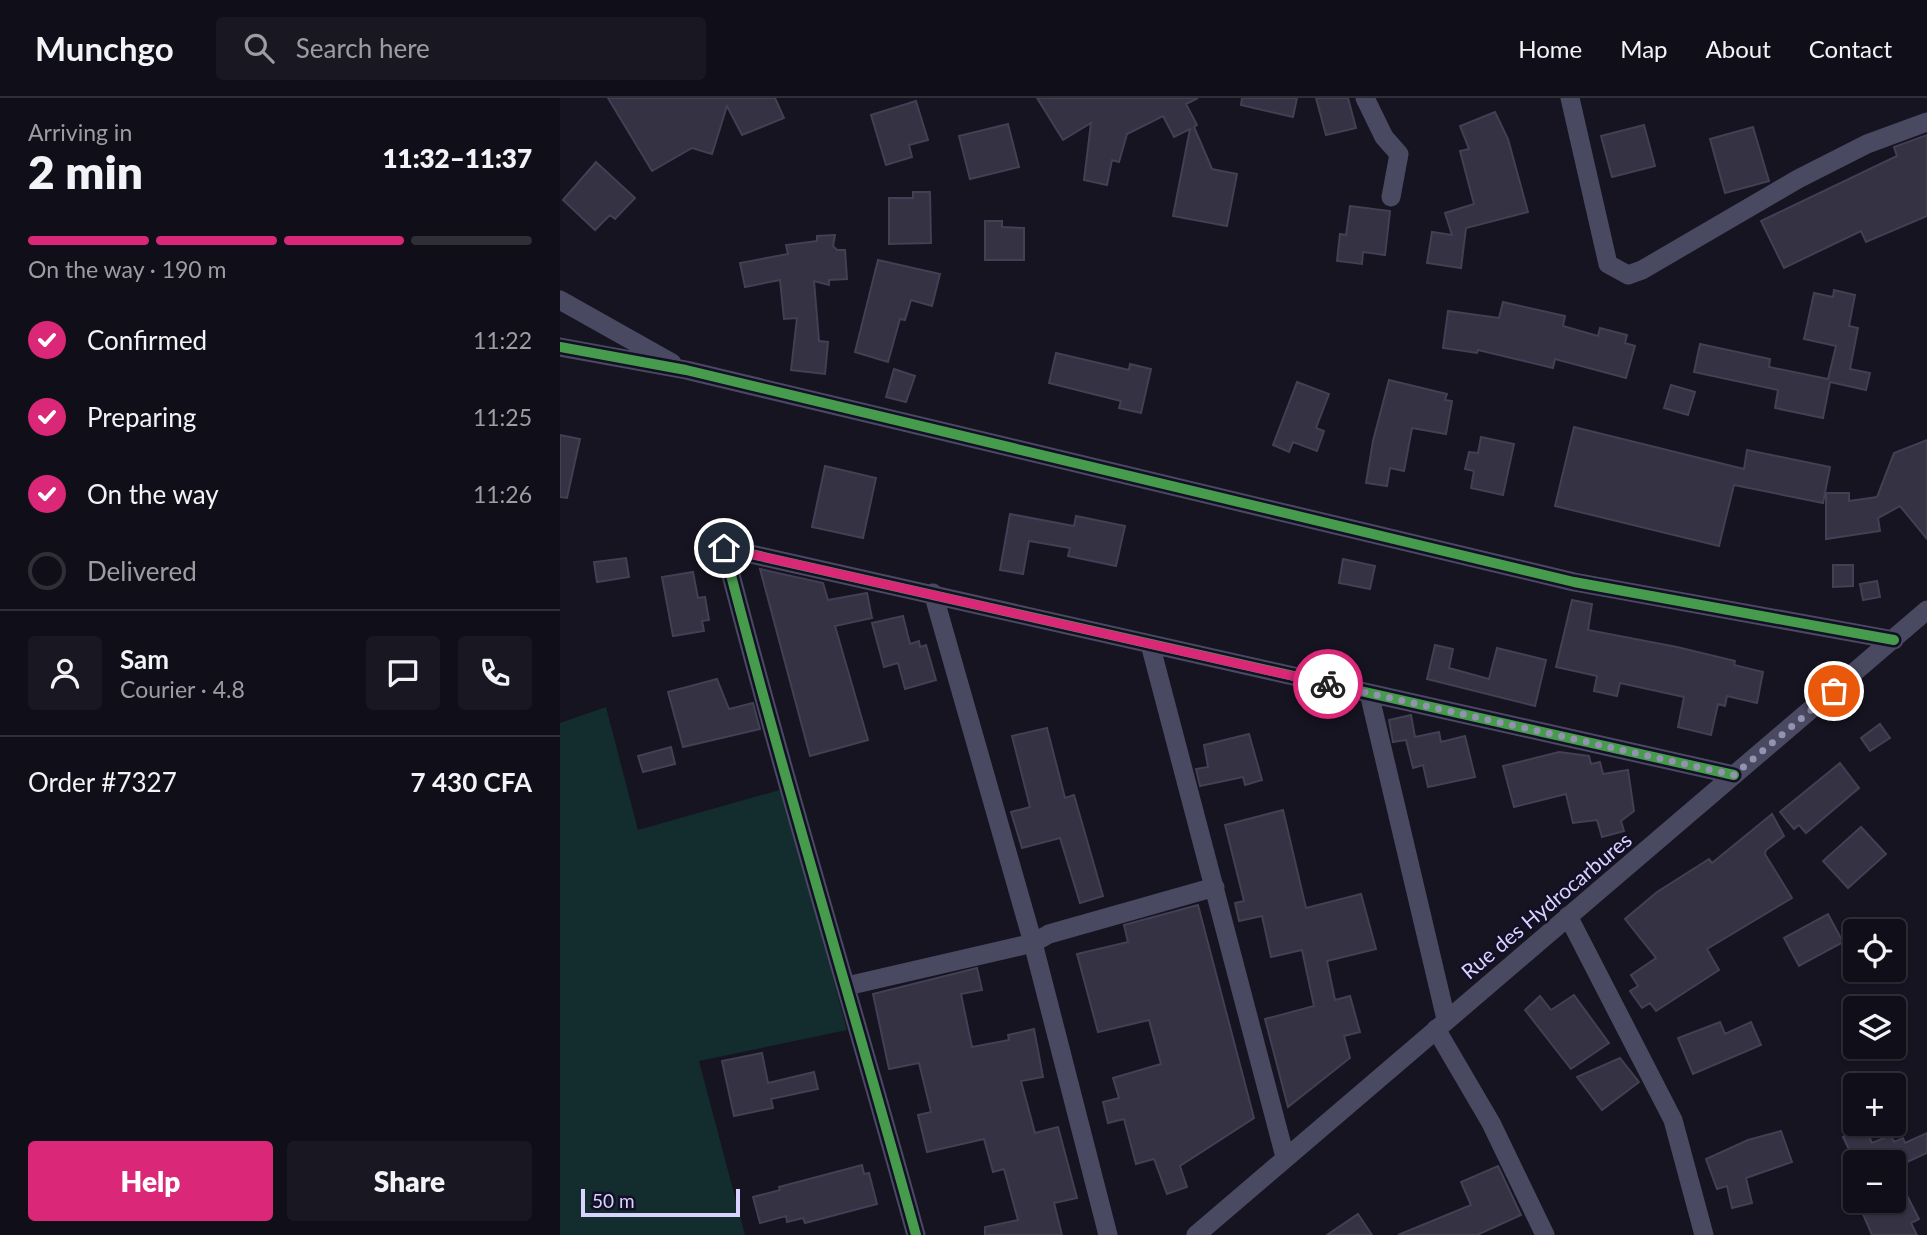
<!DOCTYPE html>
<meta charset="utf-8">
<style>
:root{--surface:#100f19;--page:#191822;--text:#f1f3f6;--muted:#9c9ca2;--line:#302f38;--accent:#db2777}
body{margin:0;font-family:Lato,sans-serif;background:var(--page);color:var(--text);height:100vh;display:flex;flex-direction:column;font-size:26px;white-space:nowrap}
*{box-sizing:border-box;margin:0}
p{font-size:23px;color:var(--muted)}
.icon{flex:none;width:38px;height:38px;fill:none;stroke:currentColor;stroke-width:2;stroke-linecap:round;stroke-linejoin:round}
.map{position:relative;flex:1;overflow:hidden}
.drawer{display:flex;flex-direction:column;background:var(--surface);width:560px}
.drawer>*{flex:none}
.tools{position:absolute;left:1283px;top:821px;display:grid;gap:14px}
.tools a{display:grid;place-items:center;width:63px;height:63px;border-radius:7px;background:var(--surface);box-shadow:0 2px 5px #0004,0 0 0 2px var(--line);font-size:35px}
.scale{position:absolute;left:21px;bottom:18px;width:159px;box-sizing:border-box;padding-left:7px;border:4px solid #d9d4ff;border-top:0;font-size:19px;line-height:24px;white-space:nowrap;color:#d9d4ff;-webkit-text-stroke:5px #130f26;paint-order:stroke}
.pin{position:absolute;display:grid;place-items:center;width:60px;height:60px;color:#fff;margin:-30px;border:4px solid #fff;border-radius:50%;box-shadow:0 2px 7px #0007}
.courier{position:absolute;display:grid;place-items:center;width:70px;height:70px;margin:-35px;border:5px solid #db2777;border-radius:50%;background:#fff;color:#222;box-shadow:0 2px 9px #0007}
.summary em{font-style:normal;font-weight:800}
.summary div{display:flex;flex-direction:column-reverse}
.summary{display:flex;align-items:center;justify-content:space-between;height:119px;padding:0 28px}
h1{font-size:46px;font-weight:800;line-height:52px}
.bar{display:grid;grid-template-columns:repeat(4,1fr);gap:10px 7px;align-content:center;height:84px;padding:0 28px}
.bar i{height:9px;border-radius:5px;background:var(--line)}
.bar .on{background:var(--accent)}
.bar p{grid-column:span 4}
.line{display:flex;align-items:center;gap:18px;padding:0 28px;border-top:2px solid var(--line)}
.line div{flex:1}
.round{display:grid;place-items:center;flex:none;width:74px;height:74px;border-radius:7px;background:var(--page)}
ol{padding:0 28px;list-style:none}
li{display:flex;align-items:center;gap:21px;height:77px}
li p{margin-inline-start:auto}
li .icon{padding:7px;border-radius:50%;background:var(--accent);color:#fff;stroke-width:4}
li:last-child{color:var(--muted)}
li i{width:38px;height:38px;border:4px solid var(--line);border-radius:50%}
.action{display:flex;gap:14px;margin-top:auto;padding:14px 28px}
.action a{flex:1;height:80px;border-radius:7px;background:var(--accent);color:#fff;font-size:28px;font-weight:800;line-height:80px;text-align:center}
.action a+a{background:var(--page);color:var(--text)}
header{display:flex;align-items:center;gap:42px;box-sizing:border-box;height:98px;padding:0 35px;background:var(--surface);border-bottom:2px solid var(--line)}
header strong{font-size:33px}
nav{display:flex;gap:38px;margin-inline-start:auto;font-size:24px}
.search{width:490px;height:63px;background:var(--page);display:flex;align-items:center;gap:18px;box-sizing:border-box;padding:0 24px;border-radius:7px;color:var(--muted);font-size:26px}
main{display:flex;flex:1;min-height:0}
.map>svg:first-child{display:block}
.green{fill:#132c2d}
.building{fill:#343243;stroke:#433f54;stroke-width:2}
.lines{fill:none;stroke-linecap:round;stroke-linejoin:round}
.minor{stroke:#4a4962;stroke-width:19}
.cycleway-casing{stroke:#130f26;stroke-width:15}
.cycleway{stroke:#469c4c;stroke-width:10}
.done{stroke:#9591b1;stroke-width:7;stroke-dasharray:0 12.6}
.route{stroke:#db2777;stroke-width:9}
.labels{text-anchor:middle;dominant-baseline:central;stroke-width:5;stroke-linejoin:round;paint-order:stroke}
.street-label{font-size:21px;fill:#d9d4ff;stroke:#130f26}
</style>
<header>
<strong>Munchgo</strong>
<div class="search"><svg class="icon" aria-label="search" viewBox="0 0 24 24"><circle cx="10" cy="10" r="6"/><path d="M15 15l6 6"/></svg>Search here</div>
<nav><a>Home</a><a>Map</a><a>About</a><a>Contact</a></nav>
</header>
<main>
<section class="drawer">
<div class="summary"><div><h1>2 min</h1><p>Arriving in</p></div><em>11:32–11:37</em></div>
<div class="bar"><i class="on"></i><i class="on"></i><i class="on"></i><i></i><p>On the way · 190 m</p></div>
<ol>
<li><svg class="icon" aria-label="check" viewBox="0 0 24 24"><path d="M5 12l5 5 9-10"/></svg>Confirmed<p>11:22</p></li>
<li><svg class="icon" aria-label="check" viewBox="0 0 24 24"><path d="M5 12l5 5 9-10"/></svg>Preparing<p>11:25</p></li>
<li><svg class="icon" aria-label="check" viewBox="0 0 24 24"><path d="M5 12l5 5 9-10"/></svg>On the way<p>11:26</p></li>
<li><i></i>Delivered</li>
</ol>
<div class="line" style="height:126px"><a class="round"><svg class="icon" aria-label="person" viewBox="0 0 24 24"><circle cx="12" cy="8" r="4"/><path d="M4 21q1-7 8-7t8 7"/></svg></a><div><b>Sam</b><p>Courier · 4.8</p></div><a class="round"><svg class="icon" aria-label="chat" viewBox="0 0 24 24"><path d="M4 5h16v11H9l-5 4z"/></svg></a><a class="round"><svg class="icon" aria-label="phone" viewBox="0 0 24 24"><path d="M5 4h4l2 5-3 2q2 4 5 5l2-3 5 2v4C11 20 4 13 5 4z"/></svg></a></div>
<div class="line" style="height:91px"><div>Order #7327</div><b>7 430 CFA</b></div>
<div class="action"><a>Help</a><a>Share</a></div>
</section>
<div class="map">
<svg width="1367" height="1137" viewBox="0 0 1367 1137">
<rect width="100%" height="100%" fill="#161421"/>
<path class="green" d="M46,609L78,732L223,691L287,932L139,963L185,1137H0V625Z"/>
<path class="building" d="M48,0H215L224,20L182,37L167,8L152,56L132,50L92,73Z
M477,0H638L626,6L637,27L634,29L652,71L677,76L667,128L613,118L630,31L614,39L603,18L567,36L559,64L552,62L547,87L524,82L531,25L503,42Z
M682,0H737L733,19L681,7Z
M756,0H788L796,30L766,37Z
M356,3L368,42L349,47L352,59L326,67L311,17Z
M935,14L948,41L968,114L906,130L901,170L867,165L872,134L892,137L885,115L914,106L900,53L909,51L900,28Z
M448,26L459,69L410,81L399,38Z
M1084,27L1095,68L1052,79L1041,38Z
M1193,29L1209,83L1165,95L1150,41Z
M1367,37V118L1306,144L1301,133L1224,170L1201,123L1337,58L1334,49Z
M36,64L75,100L55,121L50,117L35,132L3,102Z
M353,94H370L371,145L329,146V100H353Z
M790,108L830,113L825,157L803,154L802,166L777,163L780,136L786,137Z
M425,123H442V129L464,130V162H425Z
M275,137L273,148L277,152H285L287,181L269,182V187L254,183L259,243L268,244L265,276L231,272L237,220L224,221L220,182L185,189L180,165L228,156L226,147L257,143V138Z
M318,162L380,176L372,208L351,202L345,222L340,221L328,264L295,254Z
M1274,192L1295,197L1289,228L1298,230L1290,271L1310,275L1306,292L1270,284L1263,320L1215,310L1218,292L1134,274L1140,246L1210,261L1209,269L1268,281L1276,248L1244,241L1254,195L1273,199Z
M943,204L1005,218L1003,228L1038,238L1040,230L1067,237L1065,245L1075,248L1066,280L995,261L993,270L918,252L917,255L883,250L888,213L939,220Z
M496,255L569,272L570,266L591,271L581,315L559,310L561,303L489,285Z
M334,271L355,278L346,304L326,299Z
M829,282L887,296L885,302L892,303L886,336L852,330L844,373L830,370L827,388L806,385L813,343Z
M737,284L769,296L756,330L764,333L757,353L733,344L729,354L713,347Z
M1111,287L1135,294L1128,317L1104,310Z
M1014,329L1184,371L1187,352L1270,369L1263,405L1174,387L1159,448L995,408Z
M0,337L20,341L7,400L0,399Z
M921,339L954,346L943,397L911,390L914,373L905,371L909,354L918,355Z
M1367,342V441L1340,408L1318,420L1320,433L1266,441V395H1289V403L1317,399L1334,355Z
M265,368L316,380L303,440L252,429Z
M450,416L514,428L516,418L565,428L556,468L508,458L510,450L469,443L463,476L440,472Z
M66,460L69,479L37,484L34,464Z
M783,461L815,468L810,491L779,485Z
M1273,467H1293V488L1273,489Z
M200,471L263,485L268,502L307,495L312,520L275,528L308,642L250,658Z
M133,474L138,500L145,499L149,522L142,523L144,533L113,538L102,479Z
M1317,483L1320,499L1303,502L1300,486Z
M1012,502L1032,506L1028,532L1117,549L1175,563L1174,567L1203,574L1197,605L1167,598L1165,608L1158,606L1151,637L1118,629L1124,599L1060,585L1057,598L1034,593L1037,578L996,569Z
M343,518L350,546L359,543L360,549L366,547L376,582L345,591L338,565L324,569L312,525Z
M875,547L893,551L889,570L929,581L937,550L986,562L975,608L867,581Z
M157,581L169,611L193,605L200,631L123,649L108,594Z
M851,617L855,639L879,634L881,644L905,638L915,679L868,689L863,667L853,670L846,642L833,644L829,622Z
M1320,626L1330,640L1310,653L1301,640Z
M487,630L505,700L514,697L543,798L520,805L500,740L462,750L451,714L470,709L452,638Z
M689,636L702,682L685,687L683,679L640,688L636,671L648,669L644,647Z
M111,649L115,666L83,674L78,658Z
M999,654L1029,658L1031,666L1040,664L1043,676L1068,672L1074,713L1061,723L1064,733L1042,739L1037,722L1013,725L1006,696L954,709L943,668Z
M1280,665L1299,690L1246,735L1239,727L1234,731L1220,714Z
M723,712L746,810L801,796L816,851L767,863L775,902L790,898L800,934L784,938L790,960L728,1009L705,921L754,908L742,852L711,859L702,818L679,823L675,805L684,803L665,727Z
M1212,716L1224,738L1206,752L1205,756L1232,800L1147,851L1159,872L1096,913L1090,905L1082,910L1070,893L1078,888L1071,877L1096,860L1065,821L1097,794L1149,761L1152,765Z
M1301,729L1326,756L1288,790L1263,763Z
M638,807L694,1020L620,1068L627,1089L607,1096L594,1061L576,1066L564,1021L548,1025L543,1004L559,1000L553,980L601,966L589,922L538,934L517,856L568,844L564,827Z
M1268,816L1283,844L1239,868L1224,840Z
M417,870L422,892L401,896L412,949L449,942L448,937L474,931L483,979L461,983L475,1035L498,1029L517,1100L494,1105L502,1137H425V1129L458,1122L444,1071L433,1074L424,1041L367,1054L358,1017L371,1014L359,965L329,971L313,896Z
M1014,897L1049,945L1011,971L965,912L980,898L991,912Z
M1160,924L1165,936L1191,924L1201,947L1133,976L1118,940Z
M202,955L208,985L254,974L258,991L211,1001L213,1010L174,1018L162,963Z
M1060,960L1079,984L1042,1012L1017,979Z
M1305,1029L1312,1045L1331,1037L1334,1044L1343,1040L1345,1045L1367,1035V1055L1334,1070V1064H1295L1283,1039Z
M1221,1033L1232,1064L1186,1080L1192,1105L1172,1110L1167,1088L1157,1091L1146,1061L1188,1042Z
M302,1067L304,1076L309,1075L317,1106L245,1125L243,1120L227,1124L226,1118L200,1125L193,1099L220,1092L219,1089Z
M938,1068L961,1117L917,1137H838L911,1107L901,1084Z
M1334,1072L1359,1121L1351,1125L1357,1137H1312L1297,1102H1334Z
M798,1116L812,1137H767Z"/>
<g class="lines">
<path class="minor" d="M805,0L824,39L839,56L831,99
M1010,0L1048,166L1068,177L1082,172L1238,81L1307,46L1367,24
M0,202L112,265
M0,249L126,272L1014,484L1334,542
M373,495L473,845L548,1137
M590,546L725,1059
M809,595L886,921
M1008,818L1113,1022L1144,1137
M287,888L473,845L489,836L655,789
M876,931L931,1025L985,1137
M356,1137C293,908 223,680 164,450L1174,677
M636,1137L1367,512"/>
<defs>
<path id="cycleway" d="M0,249L126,272L1014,484L1334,542
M356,1137C293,908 223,680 164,450L1174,677"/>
</defs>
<use href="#cycleway" class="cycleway-casing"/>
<use href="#cycleway" class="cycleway"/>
</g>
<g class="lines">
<path class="done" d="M768,586L1174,677L1274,593"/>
<path class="route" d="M164,450L768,586"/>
</g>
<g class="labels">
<g class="street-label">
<text transform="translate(986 807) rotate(-40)">Rue des Hydrocarbures</text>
</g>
</g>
</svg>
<div class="tools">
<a><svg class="icon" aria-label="locate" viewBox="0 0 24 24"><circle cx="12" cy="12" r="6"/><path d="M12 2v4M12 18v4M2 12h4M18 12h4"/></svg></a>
<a><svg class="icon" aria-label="layers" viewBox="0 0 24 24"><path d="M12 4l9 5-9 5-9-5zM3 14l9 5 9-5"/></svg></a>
<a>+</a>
<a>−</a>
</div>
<div class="scale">50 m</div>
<div class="pin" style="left:1274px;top:593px;background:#ea580c"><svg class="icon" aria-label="bag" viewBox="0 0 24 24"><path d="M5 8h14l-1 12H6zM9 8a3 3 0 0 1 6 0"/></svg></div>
<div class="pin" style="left:164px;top:450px;background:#1f2937"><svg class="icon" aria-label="home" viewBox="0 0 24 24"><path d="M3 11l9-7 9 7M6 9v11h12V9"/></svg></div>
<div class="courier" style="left:768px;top:586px"><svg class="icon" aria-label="bike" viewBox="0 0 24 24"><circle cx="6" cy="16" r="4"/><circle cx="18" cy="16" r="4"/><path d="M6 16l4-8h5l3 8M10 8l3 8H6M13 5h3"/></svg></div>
</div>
</main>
